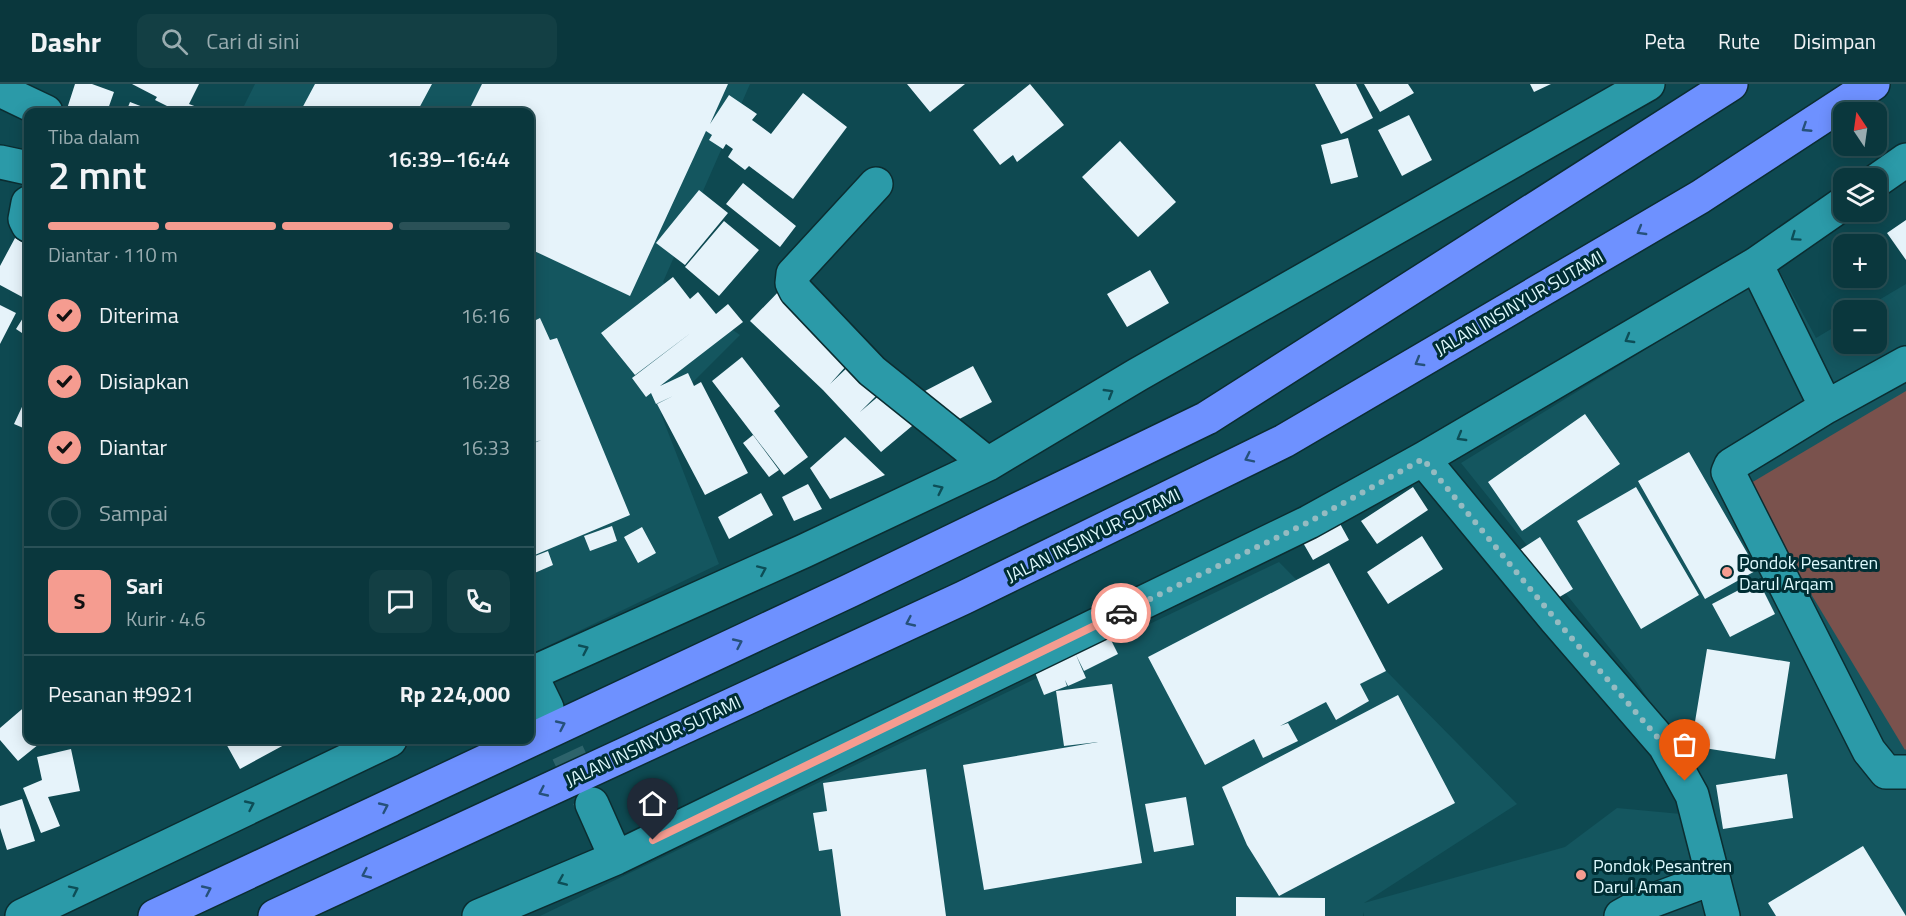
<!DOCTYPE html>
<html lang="id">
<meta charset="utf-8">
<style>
:root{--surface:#0a373d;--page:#133f44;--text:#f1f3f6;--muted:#99acb0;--line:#2a5157;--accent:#f59c90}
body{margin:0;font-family:"Titillium Web",sans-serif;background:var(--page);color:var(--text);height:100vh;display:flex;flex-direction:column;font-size:22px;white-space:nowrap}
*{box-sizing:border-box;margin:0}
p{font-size:20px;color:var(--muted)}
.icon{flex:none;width:33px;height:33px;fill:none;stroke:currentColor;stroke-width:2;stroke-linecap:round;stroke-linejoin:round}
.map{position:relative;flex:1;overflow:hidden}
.sheet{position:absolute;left:24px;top:24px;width:510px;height:636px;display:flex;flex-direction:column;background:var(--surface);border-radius:12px;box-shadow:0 3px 15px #0003,0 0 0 2px var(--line)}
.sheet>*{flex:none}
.needle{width:39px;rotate:347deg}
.controls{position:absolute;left:1833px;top:18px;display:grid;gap:12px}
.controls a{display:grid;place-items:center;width:54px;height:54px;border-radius:12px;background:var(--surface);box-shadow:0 3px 15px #0003,0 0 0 2px var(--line);font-size:30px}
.pin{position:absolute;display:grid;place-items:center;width:51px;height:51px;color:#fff;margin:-62px -26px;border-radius:50% 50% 50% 0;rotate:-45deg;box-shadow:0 0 6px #0007}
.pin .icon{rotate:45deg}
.courier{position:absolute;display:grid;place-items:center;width:60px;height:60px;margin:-30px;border:4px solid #f59c90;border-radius:50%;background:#fff;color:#222;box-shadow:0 2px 8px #0007}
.headline em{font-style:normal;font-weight:600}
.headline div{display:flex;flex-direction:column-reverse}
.headline{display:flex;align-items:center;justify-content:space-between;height:102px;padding:0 24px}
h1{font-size:39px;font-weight:600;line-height:45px}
.bar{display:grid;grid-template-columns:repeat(4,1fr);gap:9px 6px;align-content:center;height:72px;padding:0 24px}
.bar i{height:8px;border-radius:4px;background:var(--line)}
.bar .on{background:var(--accent)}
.bar p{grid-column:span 4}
.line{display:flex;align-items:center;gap:15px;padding:0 24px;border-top:2px solid var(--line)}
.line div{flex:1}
.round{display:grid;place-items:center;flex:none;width:63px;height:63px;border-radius:12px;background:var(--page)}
ol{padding:0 24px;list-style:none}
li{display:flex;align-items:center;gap:18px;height:66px}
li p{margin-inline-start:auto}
li .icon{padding:6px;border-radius:50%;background:var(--accent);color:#111;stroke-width:4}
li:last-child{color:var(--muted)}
li i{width:33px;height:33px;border:3px solid var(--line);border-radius:50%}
header{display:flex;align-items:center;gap:36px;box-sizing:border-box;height:84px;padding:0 30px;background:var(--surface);border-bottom:2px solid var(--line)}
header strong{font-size:28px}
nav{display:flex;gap:33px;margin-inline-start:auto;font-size:21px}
.search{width:420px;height:54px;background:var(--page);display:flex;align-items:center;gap:15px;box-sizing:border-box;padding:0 21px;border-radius:12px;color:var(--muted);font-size:22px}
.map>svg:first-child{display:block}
.built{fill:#14565f}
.green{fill:#7a524d}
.building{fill:#e6f3fa}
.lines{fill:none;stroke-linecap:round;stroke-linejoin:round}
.minor-tunnel{stroke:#2d636b;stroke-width:33;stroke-dasharray:33 16;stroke-linecap:butt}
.minor-casing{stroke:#0b2d31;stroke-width:36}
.highway-casing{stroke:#0b2d31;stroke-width:36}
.minor{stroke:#2b9aa8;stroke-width:33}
.highway{stroke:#6e91ff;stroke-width:33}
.oneway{stroke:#26517b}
.oneway2{stroke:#0d4e57}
.done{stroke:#95bbc1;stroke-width:6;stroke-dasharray:0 10.8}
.route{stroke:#f59c90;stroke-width:8}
.poi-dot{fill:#f59c90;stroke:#002e34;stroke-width:2}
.labels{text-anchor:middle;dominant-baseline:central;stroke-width:6;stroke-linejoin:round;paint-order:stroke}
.street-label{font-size:18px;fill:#ddf9fd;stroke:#002e34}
.poi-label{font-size:18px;fill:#ddf9fd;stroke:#002e34;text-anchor:start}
</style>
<header>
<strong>Dashr</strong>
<div class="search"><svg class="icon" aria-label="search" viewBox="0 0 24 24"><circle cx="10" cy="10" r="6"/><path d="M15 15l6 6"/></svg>Cari di sini</div>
<nav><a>Peta</a><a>Rute</a><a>Disimpan</a></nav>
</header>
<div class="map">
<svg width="1906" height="832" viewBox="0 0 1906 832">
<rect width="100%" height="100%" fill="#0e4951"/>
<path class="built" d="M255,0H750L663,198L740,251L661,330L719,480L533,569L530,563V28H241Z
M1778,184L1816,254L1843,238L1844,260H1876V226H1862L1906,200V832H1738L1699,691L1636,597L1461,379Z
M1279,478L1517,720L1364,819L1565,763L1617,724L1681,730L1711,832H1364L1363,828V832H540Z"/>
<path class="green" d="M1906,307V665L1905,666L1746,402Z"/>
<path class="building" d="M75,0H92L114,8L107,28H66Z
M132,0H199L189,20L210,28H179L155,16L157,13Z
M315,0H432L417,28H300Z
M482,0H728L710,40L729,11L757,30L752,36L771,50L803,9L847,43L793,115L749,82L745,86L728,73L733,65L726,60L723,65L709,56L712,51L706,47L630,212L530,165V28H468Z
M907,0H965L930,28Z
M1030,0L1064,41L1017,78L1013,71L1000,81L973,46Z
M1315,0H1356L1373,34L1341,50Z
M1364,0H1408L1414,9L1380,28Z
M1530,0H1551L1534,8Z
M130,18L156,28H126Z
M1409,31L1432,76L1402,92L1378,46Z
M1348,54L1358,93L1331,100L1321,61Z
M1120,57L1176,118L1138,153L1082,93Z
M743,99L796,142L780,163L726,120Z
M699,106L728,129L685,181L656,159Z
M1906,136V176L1887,149Z
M724,137L759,166L719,212L685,183Z
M15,154L28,162V210L26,215L0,201V182Z
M1150,186L1169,219L1127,243L1107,210Z
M673,193L690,215L698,208L716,230L728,220L743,238L660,302L688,289L694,302L701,298L748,389L705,411L657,320L673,312L656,320L651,309L646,313L632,294L692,248L635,291L601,249Z
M783,203L856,271L830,300L850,281L878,310L860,328L888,304L918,337L881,368L823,306L750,237Z
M0,221L16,229L0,260Z
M28,226V253L16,245Z
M540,234L550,256L557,254L630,431L530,473V361L541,356L530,360V239Z
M742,273L780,322L774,327L808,373L784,391L712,297Z
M973,282L992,318L944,343L925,307Z
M28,310V346L14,340Z
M1585,330L1620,380L1522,447L1488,398Z
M753,351L779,386L769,393L743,359Z
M845,353L885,391L830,415L810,384Z
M1689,368L1757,486L1705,515L1638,397Z
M808,400L822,425L794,437L782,413Z
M1413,403L1428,426L1377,460L1361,437Z
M1636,403L1699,511L1641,545L1577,437Z
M761,409L773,431L729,455L718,433Z
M1338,436L1349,456L1313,476L1302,457Z
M612,442L617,457L590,467L584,452Z
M642,443L656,469L638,479L624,453Z
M1422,452L1443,485L1388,520L1367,488Z
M1540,453L1573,505L1551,518L1518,467Z
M548,467L553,481L530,491V474Z
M1329,479L1386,587L1360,600L1369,617L1336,636L1326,618L1280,642L1288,639L1298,657L1263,674L1254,655L1205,681L1148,573Z
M1758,496L1775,530L1730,553L1712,520Z
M1107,548L1118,570L1084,587L1076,571L1086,594L1068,602L1065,596L1067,602L1044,611L1034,586Z
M1707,565L1790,578L1775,675L1691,662Z
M1112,600L1142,779L984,806L963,681L1098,658L1064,662L1056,607Z
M1398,611L1455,719L1279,812L1247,761L1222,703Z
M28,620V656H44L18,677L0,656V644Z
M224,656H281L284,661L240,685Z
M71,665L80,707L48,713L60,742L41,749L23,704L42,696L37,673Z
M926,685L946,832H841L832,765L819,767L813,729L827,727L823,699Z
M1787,690L1793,734L1723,745L1716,701Z
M1186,713L1194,761L1154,768L1145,720Z
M22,715L35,757L7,766L0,744V722Z
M1863,762L1906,832H1776L1768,819Z
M1236,813L1325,814V832H1236Z"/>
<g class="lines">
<path class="minor-tunnel" d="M547,624L590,717"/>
<defs>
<path id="minor" d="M0,6L46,28
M0,78L28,84
M1876,97L1906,76
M876,100L793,190L792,199L796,207L872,287L988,380
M28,119L25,135L28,141
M1756,180L1826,323
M1906,279L1826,323L1731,381L1728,388L1869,667L1886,688H1906
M1423,375L1556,536L1665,662L1692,711L1723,832
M530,589L547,624
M530,590L804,467L988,380L1137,291L1648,0
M592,720L616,774
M22,832L390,656
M479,832L616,774L1309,438L1423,375L1756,180L1844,119
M1621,832L1641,821L1713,794"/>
<path id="highway" d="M155,832L849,507L1207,334L1731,0
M275,832L963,514L1284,357L1700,113L1873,0"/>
</defs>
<use href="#minor" class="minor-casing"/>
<use href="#highway" class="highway-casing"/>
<use href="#minor" class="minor"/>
<use href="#highway" class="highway"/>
</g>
<defs><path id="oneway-chevron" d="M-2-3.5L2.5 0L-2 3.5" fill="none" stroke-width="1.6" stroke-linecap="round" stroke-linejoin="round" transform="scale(1.5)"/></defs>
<g class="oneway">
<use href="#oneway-chevron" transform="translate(1806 44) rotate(147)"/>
<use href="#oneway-chevron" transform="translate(1641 147) rotate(150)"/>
<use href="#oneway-chevron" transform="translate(1419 278) rotate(150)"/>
<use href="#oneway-chevron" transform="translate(1249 374) rotate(154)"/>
<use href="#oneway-chevron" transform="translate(910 538) rotate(155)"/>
<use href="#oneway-chevron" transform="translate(738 559) rotate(-25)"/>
<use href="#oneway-chevron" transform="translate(561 641) rotate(-25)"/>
<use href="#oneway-chevron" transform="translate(543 708) rotate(155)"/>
<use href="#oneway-chevron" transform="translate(384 723) rotate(-25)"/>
<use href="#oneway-chevron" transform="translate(366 790) rotate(155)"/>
<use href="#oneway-chevron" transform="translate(207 806) rotate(-25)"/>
</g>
<g class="oneway2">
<use href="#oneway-chevron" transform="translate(1795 153) rotate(145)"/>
<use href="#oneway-chevron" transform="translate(1629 255) rotate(150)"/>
<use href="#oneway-chevron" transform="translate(1109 309) rotate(-31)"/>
<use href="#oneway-chevron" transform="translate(1461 353) rotate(150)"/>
<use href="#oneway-chevron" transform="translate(939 405) rotate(-26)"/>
<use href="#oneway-chevron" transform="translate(762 486) rotate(-24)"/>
<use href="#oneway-chevron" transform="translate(584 565) rotate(-25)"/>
<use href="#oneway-chevron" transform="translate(250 721) rotate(-25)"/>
<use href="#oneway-chevron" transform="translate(562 797) rotate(157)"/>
<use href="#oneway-chevron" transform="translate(74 806) rotate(-26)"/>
</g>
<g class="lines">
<path class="done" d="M1121,529L1309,438L1423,375L1556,536L1665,662L1685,697"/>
<path class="route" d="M653,756L1121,529"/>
</g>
<g class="poi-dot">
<circle cx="1727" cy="488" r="6"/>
<circle cx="1581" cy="791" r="6"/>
</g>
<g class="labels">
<g class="street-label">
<text transform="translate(1519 219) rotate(-30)">JALAN INSINYUR SUTAMI</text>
<text transform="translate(1093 451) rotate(-26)">JALAN INSINYUR SUTAMI</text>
<text transform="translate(653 657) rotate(-25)">JALAN INSINYUR SUTAMI</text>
</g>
<g class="poi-label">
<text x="1739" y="478">Pondok Pesantren<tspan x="1739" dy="21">Darul Arqam</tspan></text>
<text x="1593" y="781">Pondok Pesantren<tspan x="1593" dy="21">Darul Aman</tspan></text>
</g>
</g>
</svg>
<div class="controls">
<a><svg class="needle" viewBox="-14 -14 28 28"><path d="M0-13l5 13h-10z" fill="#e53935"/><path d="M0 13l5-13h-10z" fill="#99acb0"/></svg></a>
<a><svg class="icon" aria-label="layers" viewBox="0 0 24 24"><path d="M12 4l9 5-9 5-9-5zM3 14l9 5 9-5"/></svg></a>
<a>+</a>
<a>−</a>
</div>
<div class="pin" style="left:1685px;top:697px;background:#ea580c"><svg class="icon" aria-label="bag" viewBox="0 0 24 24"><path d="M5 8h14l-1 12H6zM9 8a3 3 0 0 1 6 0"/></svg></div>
<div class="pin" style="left:653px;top:756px;background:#1f2937"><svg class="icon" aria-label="home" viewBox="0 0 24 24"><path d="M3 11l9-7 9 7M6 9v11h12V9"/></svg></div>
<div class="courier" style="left:1121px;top:529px"><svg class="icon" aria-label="car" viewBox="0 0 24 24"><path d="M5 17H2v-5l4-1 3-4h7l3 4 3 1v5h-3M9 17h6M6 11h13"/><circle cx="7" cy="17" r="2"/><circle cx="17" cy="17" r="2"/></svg></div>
<section class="sheet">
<div class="headline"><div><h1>2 mnt</h1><p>Tiba dalam</p></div><em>16:39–16:44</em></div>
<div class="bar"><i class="on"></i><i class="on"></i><i class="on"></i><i></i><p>Diantar · 110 m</p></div>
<ol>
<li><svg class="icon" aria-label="check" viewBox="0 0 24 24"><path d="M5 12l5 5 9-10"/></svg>Diterima<p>16:16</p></li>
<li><svg class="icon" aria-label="check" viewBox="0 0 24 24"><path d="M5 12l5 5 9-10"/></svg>Disiapkan<p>16:28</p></li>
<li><svg class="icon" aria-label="check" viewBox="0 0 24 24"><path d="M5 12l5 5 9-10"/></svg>Diantar<p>16:33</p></li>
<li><i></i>Sampai</li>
</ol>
<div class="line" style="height:108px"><b class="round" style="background:var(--accent);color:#111">S</b><div><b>Sari</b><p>Kurir · 4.6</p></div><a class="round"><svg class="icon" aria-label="chat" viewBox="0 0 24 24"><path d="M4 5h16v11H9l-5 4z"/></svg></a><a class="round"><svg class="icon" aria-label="phone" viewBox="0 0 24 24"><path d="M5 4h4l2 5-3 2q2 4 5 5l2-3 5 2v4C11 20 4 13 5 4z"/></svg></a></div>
<div class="line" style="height:78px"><div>Pesanan #9921</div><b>Rp 224,000</b></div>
</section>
</div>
